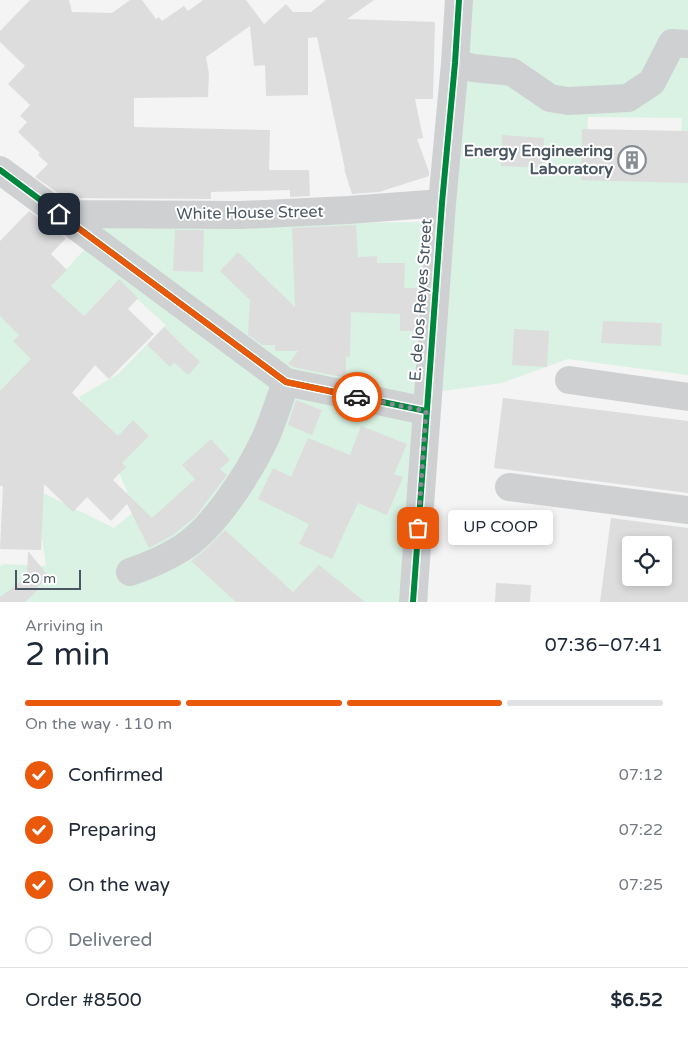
<!DOCTYPE html>
<meta charset="utf-8">
<style>
:root{--surface:#fff;--page:#f6f6f7;--text:#1f2937;--muted:#747a83;--line:#e0e1e3;--accent:#ea580c}
body{margin:0;font-family:"Varela Round",sans-serif;background:var(--page);color:var(--text);height:100vh;display:flex;flex-direction:column;font-size:19px;white-space:nowrap}
*{box-sizing:border-box;margin:0}
p{font-size:16px;color:var(--muted)}
.icon{flex:none;width:28px;height:28px;fill:none;stroke:currentColor;stroke-width:2;stroke-linecap:round;stroke-linejoin:round}
.map{position:relative;height:602px;overflow:hidden}
.drawer{display:flex;flex-direction:column;background:var(--surface);flex:1}
.drawer>*{flex:none}
.tools{position:absolute;left:622px;top:536px;display:grid;gap:10px}
.tools a{display:grid;place-items:center;width:50px;height:50px;border-radius:5px;background:var(--surface);box-shadow:0 2px 8px #0003;font-size:25px}
.scale{position:absolute;left:15px;bottom:12px;width:66px;box-sizing:border-box;padding-left:5px;border:2px solid #4a5661;border-top:0;font-size:14px;line-height:18px;white-space:nowrap;color:#4a5661;-webkit-text-stroke:4px #fff;paint-order:stroke}
.pin{position:absolute;display:grid;place-items:center;width:42px;height:42px;color:#fff;margin:-21px;border-radius:10px;box-shadow:0 2px 8px #0006}
.courier{position:absolute;display:grid;place-items:center;width:50px;height:50px;margin:-25px;border:4px solid #ea580c;border-radius:50%;background:#fff;color:#222;box-shadow:0 1px 6px #0007}
.bubble{position:absolute;height:35px;border-radius:5px;background:var(--surface);box-shadow:0 2px 8px #0003;font-size:16px;font-weight:600;line-height:35px;text-align:center}
.head em{font-style:normal;font-weight:600}
.head div{display:flex;flex-direction:column-reverse}
.head{display:flex;align-items:center;justify-content:space-between;height:85px;padding:0 25px}
h1{font-size:32px;font-weight:600;line-height:38px}
.bar{display:grid;grid-template-columns:repeat(4,1fr);gap:8px 5px;align-content:center;height:60px;padding:0 25px}
.bar i{height:6px;border-radius:4px;background:var(--line)}
.bar .selected{background:var(--accent)}
.bar p{grid-column:span 4}
.line{display:flex;align-items:center;gap:12px;padding:0 25px;border-top:1px solid var(--line)}
.line div{flex:1}
ol{padding:0 25px;list-style:none}
li{display:flex;align-items:center;gap:15px;height:55px}
li p{margin-inline-start:auto}
li .icon{padding:5px;border-radius:50%;background:var(--accent);color:#fff;stroke-width:4}
li:last-child{color:var(--muted)}
li i{width:28px;height:28px;border:2px solid var(--line);border-radius:50%}
.map>svg:first-child{display:block}
.green{fill:#d9f2e3;fill-rule:evenodd}
.building{fill:#ddddde;fill-rule:evenodd}
.lines{fill:none;stroke-linecap:round;stroke-linejoin:round}
.minor{stroke:#ced0d2;stroke-width:28}
.cycleway-casing{stroke:#fff;stroke-width:9}
.cycleway{stroke:#00873e;stroke-width:6}
.done{stroke:#868d94;stroke-width:5;stroke-dasharray:0 9}
.route{stroke:#ea580c;stroke-width:6}
.labels{text-anchor:middle;dominant-baseline:central;stroke-width:4;stroke-linejoin:round;paint-order:stroke}
.poi-label{font-size:16px;font-weight:bold;fill:#4a5661;stroke:#fff;text-anchor:end}
.street-label{font-size:16px;fill:#4a5661;stroke:#fff}
</style>
<div class="map">
<svg width="688" height="602" viewBox="0 0 688 602">
<rect width="100%" height="100%" fill="#f4f4f4"/>
<path class="green" d="M465,0H688V375L568,359L502,383L442,391ZM588,117L682,118L679,177L586,173Z
M430,222L428,602H0V566L4,564L46,566L35,489L114,528L135,511L109,448L79,397L118,374L166,325L117,281L84,316L50,287L107,225Z
M7,308L56,358L0,445V316Z"/>
<path class="building" d="M30,0H69L72,12L112,13L130,0H142L156,19L159,17L162,21L184,6L188,11L203,0H246L264,24L286,4L293,12H311L326,0H374L347,19L435,22L433,99H415L423,138L417,139L429,172V176L379,192L352,194L344,169H345L317,37L308,38V95L266,96L265,65L254,66L250,26L206,57L209,74L208,97L134,98V127L270,130L269,170H309L310,196L290,197V190L211,192V199L65,198L35,177L48,164L38,155L40,153L18,132L27,122L20,116L30,105L8,84L25,66L0,42V31Z
M582,129L688,131V183L581,180Z
M502,135L544,138L542,168L501,166Z
M29,211L66,238L51,254L67,270L51,286L84,316L119,279L138,298L128,309L154,334L109,379L95,365L72,393L118,436L133,420L149,436L122,463L126,467L113,480L152,518L195,479L182,465L211,439L230,460L220,469L227,475L195,517L173,535L149,548L127,504L111,521L87,497L73,512L44,484L41,550L0,549L3,486H0V391L31,359L13,341L19,335L0,316V241Z
M356,225L358,257L377,256V263H405L404,288H417V305H419L417,331H400V314L351,312L350,357L346,356V378L293,367L288,364L298,351H275V345H262L248,335L250,300L220,271L238,252L295,307L292,228Z
M175,230H204L203,272L173,271Z
M603,321L662,323L661,346L601,343Z
M164,327L200,362L188,375L174,362L170,367L147,345Z
M514,329L549,331L547,367L512,365Z
M503,398L688,421V493L494,468Z
M296,400L322,410L312,435L288,425Z
M361,426L407,444L394,474L403,477L387,515L358,503L332,559L299,544L309,524L258,499L273,468L291,477L308,438L350,455Z
M611,518L688,528V602H600ZM631,545H664V578H631Z
M225,530L293,592L319,565L365,602H236L191,561L205,550Z
M28,551L49,577L36,588L38,590L25,602H0V597L27,577Z
M496,583L531,585L530,602H495Z"/>
<g class="lines">
<path class="minor" d="M455,63L473,68L512,72L550,98L568,101L628,98L652,82L672,43L688,44
M0,170L286,382L426,411
M59,214L241,215L348,210L442,203
M569,380L688,397
M509,487L688,510
M130,572C148,566 166,558 182,548C214,528 249,473 265,439C273,421 279,401 286,382
M413,602L442,203L455,63L459,0"/>
<defs>
<path id="cycleway" d="M0,170L286,382L426,411
M413,602L442,203L455,63L459,0"/>
</defs>
<use href="#cycleway" class="cycleway-casing"/>
<use href="#cycleway" class="cycleway"/>
</g>
<g class="lines">
<path class="done" d="M357,397L426,411L418,528"/>
<path class="route" d="M59,214L286,382L357,397"/>
</g>
<defs>
<symbol id="building-ring" viewBox="-11 -11 22 22"><circle r="9.5" fill="#fff" stroke="#868d94" stroke-width="1.5"/><path d="M-4-6H4V6H1V3H-1V6H-4ZM-2.5-4.3h1.7v1.8h-1.7ZM.8-4.3h1.7v1.8H.8ZM-2.5-1h1.7V.8h-1.7ZM.8-1h1.7V.8H.8Z" fill="#868d94"/></symbol>
</defs>
<g fill-rule="evenodd">
<use href="#building-ring" x="616" y="144" width="32" height="32"/>
</g>
<g class="labels">
<g class="poi-label">
<text x="613" y="151">Energy Engineering<tspan x="613" dy="18">Laboratory</tspan></text>
</g>
<g class="street-label">
<text transform="translate(250 213) rotate(-1)">White House Street</text>
<text transform="translate(421 300) rotate(-86)">E. de los Reyes Street</text>
</g>
</g>
</svg>
<div class="tools">
<a><svg class="icon" aria-label="locate" viewBox="0 0 24 24"><circle cx="12" cy="12" r="6"/><path d="M12 2v4M12 18v4M2 12h4M18 12h4"/></svg></a>
</div>
<div class="scale">20 m</div>
<div class="pin" style="left:418px;top:528px;background:#ea580c"><svg class="icon" aria-label="bag" viewBox="0 0 24 24"><path d="M5 8h14l-1 12H6zM9 8a3 3 0 0 1 6 0"/></svg></div>
<div class="pin" style="left:59px;top:214px;background:#1f2937"><svg class="icon" aria-label="home" viewBox="0 0 24 24"><path d="M3 11l9-7 9 7M6 9v11h12V9"/></svg></div>
<div class="courier" style="left:357px;top:397px"><svg class="icon" aria-label="car" viewBox="0 0 24 24"><path d="M5 17H2v-5l4-1 3-4h7l3 4 3 1v5h-3M9 17h6M6 11h13"/><circle cx="7" cy="17" r="2"/><circle cx="17" cy="17" r="2"/></svg></div>
<div class="bubble" style="left:448px;top:510px;width:105px">UP COOP</div>
</div>
<section class="drawer">
<div class="head"><div><h1>2 min</h1><p>Arriving in</p></div><em>07:36–07:41</em></div>
<div class="bar"><i class="selected"></i><i class="selected"></i><i class="selected"></i><i></i><p>On the way · 110 m</p></div>
<ol>
<li><svg class="icon" aria-label="check" viewBox="0 0 24 24"><path d="M5 12l5 5 9-10"/></svg>Confirmed<p>07:12</p></li>
<li><svg class="icon" aria-label="check" viewBox="0 0 24 24"><path d="M5 12l5 5 9-10"/></svg>Preparing<p>07:22</p></li>
<li><svg class="icon" aria-label="check" viewBox="0 0 24 24"><path d="M5 12l5 5 9-10"/></svg>On the way<p>07:25</p></li>
<li><i></i>Delivered</li>
</ol>
<div class="line" style="height:65px"><div>Order #8500</div><b>$6.52</b></div>
</section>
